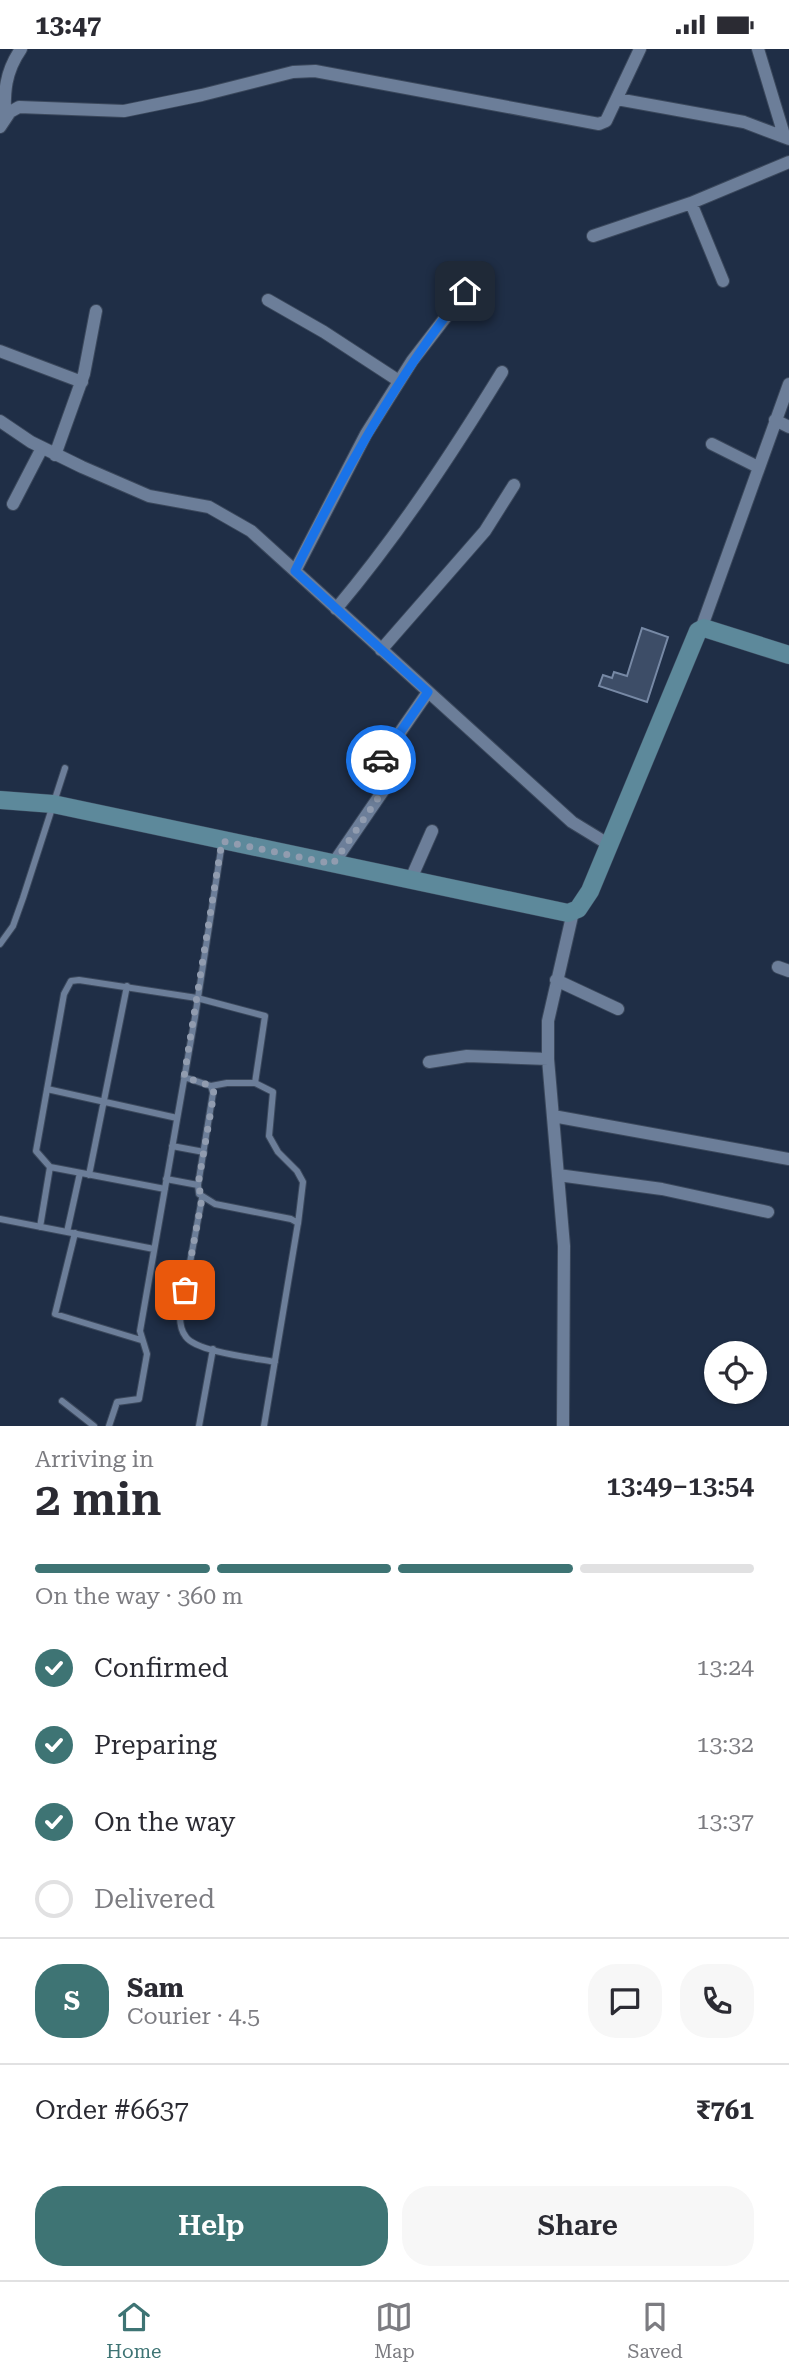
<!DOCTYPE html>
<meta charset="utf-8">
<style>
:root{--surface:#fff;--page:#f7f7f7;--text:#2b2b33;--muted:#7c7c81;--line:#e1e1e2;--accent:#3e7474}
body{margin:0;font-family:"Roboto Serif",serif;background:var(--page);color:var(--text);height:100vh;display:flex;flex-direction:column;font-size:26px;white-space:nowrap}
*{box-sizing:border-box;margin:0}
p{font-size:23px;color:var(--muted)}
.icon{flex:none;width:38px;height:38px;fill:none;stroke:currentColor;stroke-width:2;stroke-linecap:round;stroke-linejoin:round}
.map{position:relative;height:1377px;overflow:hidden}
.drawer{display:flex;flex-direction:column;background:var(--surface);flex:1}
.drawer>*{flex:none}
.fabs{position:absolute;left:704px;top:1292px;display:grid;gap:14px}
.fabs a{display:grid;place-items:center;width:63px;height:63px;border-radius:50%;background:var(--surface);box-shadow:0 2px 5px #0004;font-size:35px}
.pin{position:absolute;display:grid;place-items:center;width:60px;height:60px;color:#fff;margin:-30px;border-radius:14px;box-shadow:0 4px 10px #0006}
.courier{position:absolute;display:grid;place-items:center;width:70px;height:70px;margin:-35px;border:5px solid #1a73e8;border-radius:50%;background:#fff;color:#222;box-shadow:0 2px 9px #0007}
.headline em{font-style:normal;font-weight:600}
.headline div{display:flex;flex-direction:column-reverse}
.headline{display:flex;align-items:center;justify-content:space-between;height:119px;padding:0 35px}
h1{font-size:46px;font-weight:600;line-height:52px}
.bar{display:grid;grid-template-columns:repeat(4,1fr);gap:10px 7px;align-content:center;height:84px;padding:0 35px}
.bar i{height:9px;border-radius:5px;background:var(--line)}
.bar .on{background:var(--accent)}
.bar p{grid-column:span 4}
.line{display:flex;align-items:center;gap:18px;padding:0 35px;border-top:2px solid var(--line)}
.line div{flex:1}
.round{display:grid;place-items:center;flex:none;width:74px;height:74px;border-radius:28px;background:var(--page)}
ol{padding:0 35px;list-style:none}
li{display:flex;align-items:center;gap:21px;height:77px}
li p{margin-inline-start:auto}
li .icon{padding:7px;border-radius:50%;background:var(--accent);color:#fff;stroke-width:4}
li:last-child{color:var(--muted)}
li i{width:38px;height:38px;border:4px solid var(--line);border-radius:50%}
.action{display:flex;gap:14px;margin-top:auto;padding:14px 35px}
.action a{flex:1;height:80px;border-radius:28px;background:var(--accent);color:#fff;font-size:28px;font-weight:600;line-height:80px;text-align:center}
.action a+a{background:var(--page);color:var(--text)}
.status{display:flex;justify-content:space-between;align-items:center;height:49px;padding:0 35px;background:var(--surface);direction:ltr}
.status svg{height:19px;fill:currentColor}
.dock{display:flex;justify-content:space-around;align-items:center;height:98px;border-top:2px solid var(--line);background:var(--surface);font-size:19px;color:var(--muted)}
.dock a{display:grid;justify-items:center;gap:4px}
.dock .on{color:var(--accent)}
.map>svg:first-child{display:block}
.building{fill:#3d4d67;stroke:#7789a5;stroke-width:2}
.lines{fill:none;stroke-linecap:round;stroke-linejoin:round}
.service-casing{stroke:#3b485c;stroke-width:8}
.minor-casing{stroke:#3b485c;stroke-width:14}
.secondary-casing{stroke:#3b485c;stroke-width:19}
.service{stroke:#6c7e99;stroke-width:6}
.minor{stroke:#6c7e99;stroke-width:12}
.secondary{stroke:#5d899b;stroke-width:18}
.done{stroke:#919caf;stroke-width:7;stroke-dasharray:0 12.6}
.route{stroke:#1a73e8;stroke-width:9}
</style>
<div class="status"><b>13:47</b><svg viewBox="0 0 49 12"><path d="M0 12V9h3v3zM5 12V6h3v6zM10 12V3h3v9zM15 12V0h3v12zM26 1h20v11H26zM47 4h2v5h-2z"/></svg></div>
<div class="map">
<svg width="789" height="1377" viewBox="0 0 789 1377">
<rect width="100%" height="100%" fill="#1f2e46"/>
<path class="building" d="M642,579L668,588L647,653L599,637L603,626L612,629L614,623L627,627Z"/>
<g class="lines">
<defs>
<path id="service" d="M0,895L13,877L23,849L65,719
M184,1028L211,1037L213,1044L198,1136L199,1145L215,1155L291,1170L298,1174L264,1377
M211,1037L227,1034H255
M47,1040L177,1069
M172,1097L204,1103
M50,1118L165,1140
M89,1126L127,937
M166,1130L198,1136
M202,1149L180,1267C180,1274 181,1282 186,1288C197,1303 255,1309 275,1313
M0,1170L154,1200
M40,1178L50,1118L36,1102L64,945L71,932L79,931L197,949L265,967L255,1034L273,1043L269,1087L278,1103L297,1122L303,1133L298,1175
M67,1183L80,1124
M75,1184L55,1265L141,1291
M62,1352L94,1377
M109,1377L117,1353L139,1350L147,1305L140,1282L195,968L222,794
M199,1377L213,1300"/>
<path id="minor" d="M758,0L784,86
M617,50L744,73L789,90
M5,70C4,43 5,23 21,0
M0,78L10,63L19,58L124,62L202,46L293,23L315,22L599,75L606,72L640,0
M691,154L723,232
M593,187L691,154L789,113
M268,251L324,283L399,332
M0,302L82,333
M775,371L789,378
M0,372L31,393L82,418L149,447L209,458L251,482L572,773L608,795
M712,395L758,418
M55,406L84,325L96,262
M13,455L42,399
M295,522L366,385L412,312L479,225
M336,560C399,485 451,406 502,323
M701,580L789,335
M381,601L485,482L514,436
M333,815L385,739L386,733L376,723V718L428,643
M410,832L432,782
M778,918L789,922
M556,931L618,960
M429,1013L467,1007L548,1010
M553,1067L789,1110
M558,1126L662,1140L768,1163
M563,1377L564,1197L548,1010V972L573,863"/>
<path id="secondary" d="M0,751L53,755L568,864L578,860L590,842L698,582L704,579L789,606"/>
</defs>
<use href="#service" class="service-casing"/>
<use href="#minor" class="minor-casing"/>
<use href="#secondary" class="secondary-casing"/>
<use href="#service" class="service"/>
<use href="#minor" class="minor"/>
<use href="#secondary" class="secondary"/>
</g>
<g class="lines">
<path class="done" d="M185,1241L202,1149L198,1136L214,1044L211,1037L184,1028L222,792L333,815L385,739L386,733L376,721L381,711"/>
<path class="route" d="M381,711L428,643L295,522C344,423 396,329 465,242"/>
</g>
</svg>
<div class="fabs">
<a><svg class="icon" aria-label="locate" viewBox="0 0 24 24"><circle cx="12" cy="12" r="6"/><path d="M12 2v4M12 18v4M2 12h4M18 12h4"/></svg></a>
</div>
<div class="pin" style="left:185px;top:1241px;background:#ea580c"><svg class="icon" aria-label="bag" viewBox="0 0 24 24"><path d="M5 8h14l-1 12H6zM9 8a3 3 0 0 1 6 0"/></svg></div>
<div class="pin" style="left:465px;top:242px;background:#1f2937"><svg class="icon" aria-label="home" viewBox="0 0 24 24"><path d="M3 11l9-7 9 7M6 9v11h12V9"/></svg></div>
<div class="courier" style="left:381px;top:711px"><svg class="icon" aria-label="car" viewBox="0 0 24 24"><path d="M5 17H2v-5l4-1 3-4h7l3 4 3 1v5h-3M9 17h6M6 11h13"/><circle cx="7" cy="17" r="2"/><circle cx="17" cy="17" r="2"/></svg></div>
</div>
<section class="drawer">
<div class="headline"><div><h1>2 min</h1><p>Arriving in</p></div><em>13:49–13:54</em></div>
<div class="bar"><i class="on"></i><i class="on"></i><i class="on"></i><i></i><p>On the way · 360 m</p></div>
<ol>
<li><svg class="icon" aria-label="check" viewBox="0 0 24 24"><path d="M5 12l5 5 9-10"/></svg>Confirmed<p>13:24</p></li>
<li><svg class="icon" aria-label="check" viewBox="0 0 24 24"><path d="M5 12l5 5 9-10"/></svg>Preparing<p>13:32</p></li>
<li><svg class="icon" aria-label="check" viewBox="0 0 24 24"><path d="M5 12l5 5 9-10"/></svg>On the way<p>13:37</p></li>
<li><i></i>Delivered</li>
</ol>
<div class="line" style="height:126px"><b class="round" style="background:var(--accent);color:#fff">S</b><div><b>Sam</b><p>Courier · 4.5</p></div><a class="round"><svg class="icon" aria-label="chat" viewBox="0 0 24 24"><path d="M4 5h16v11H9l-5 4z"/></svg></a><a class="round"><svg class="icon" aria-label="phone" viewBox="0 0 24 24"><path d="M5 4h4l2 5-3 2q2 4 5 5l2-3 5 2v4C11 20 4 13 5 4z"/></svg></a></div>
<div class="line" style="height:91px"><div>Order #6637</div><b>₹761</b></div>
<div class="action"><a>Help</a><a>Share</a></div>
</section>
<nav class="dock">
<a class="on"><svg class="icon" aria-label="home" viewBox="0 0 24 24"><path d="M3 11l9-7 9 7M6 9v11h12V9"/></svg>Home</a>
<a><svg class="icon" aria-label="map" viewBox="0 0 24 24"><path d="M3 6l6-2 6 2 6-2v14l-6 2-6-2-6 2zM9 4v14M15 6v14"/></svg>Map</a>
<a><svg class="icon" aria-label="saved" viewBox="0 0 24 24"><path d="M7 4h10v16l-5-4-5 4z"/></svg>Saved</a>
</nav>
